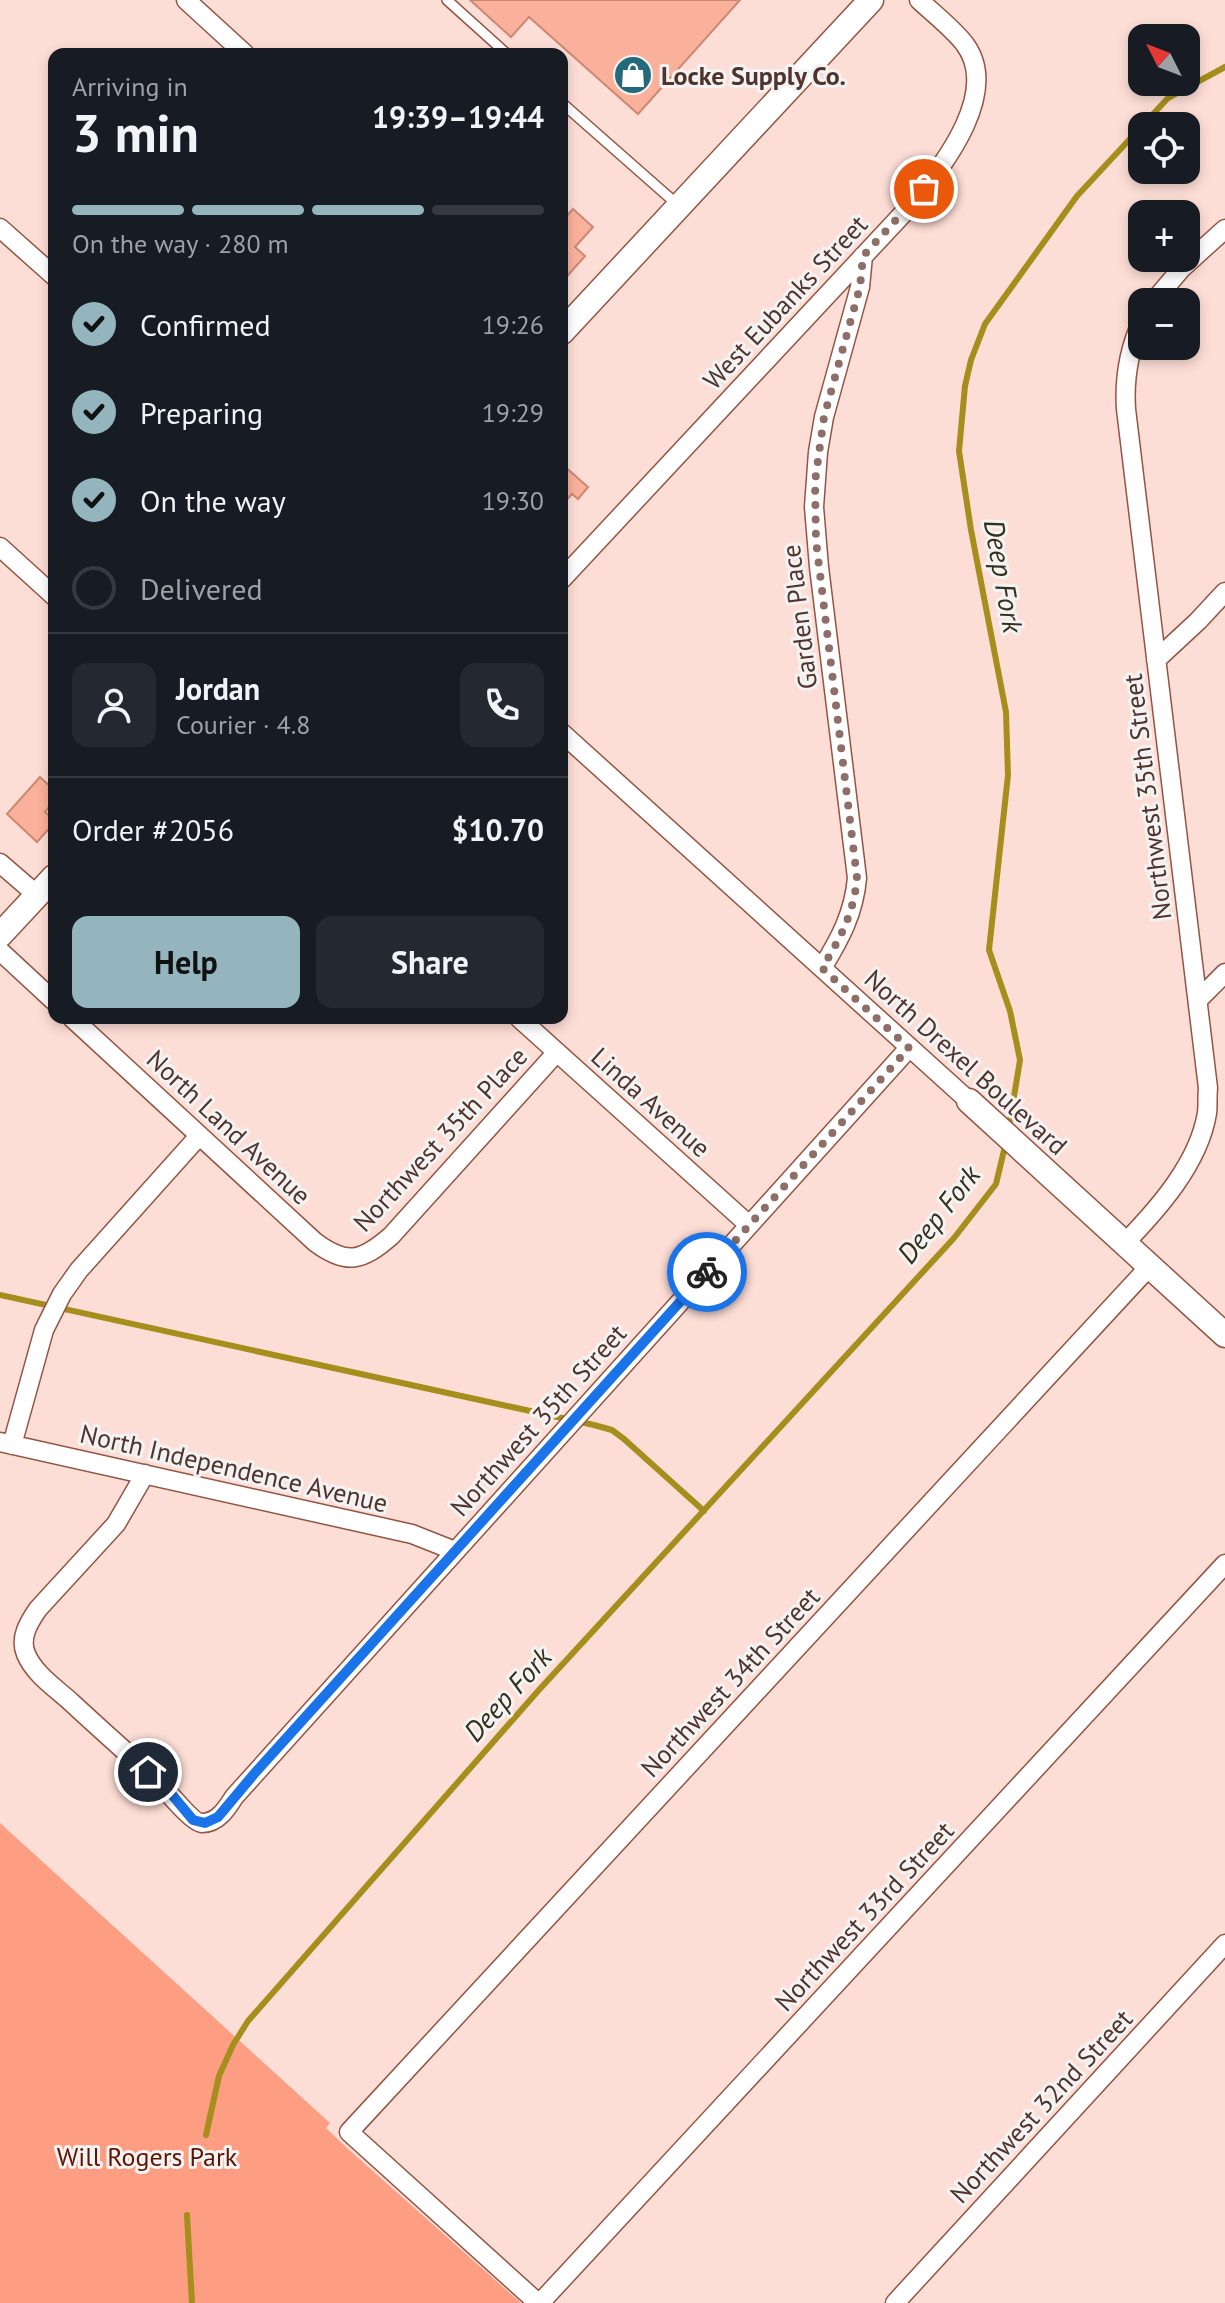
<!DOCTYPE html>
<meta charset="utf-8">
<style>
:root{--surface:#171b24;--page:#242831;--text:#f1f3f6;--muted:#9ea1a6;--line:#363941;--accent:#95b5be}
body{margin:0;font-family:"PT Sans",sans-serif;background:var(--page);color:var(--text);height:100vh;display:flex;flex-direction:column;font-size:30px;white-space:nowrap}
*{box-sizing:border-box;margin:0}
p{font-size:26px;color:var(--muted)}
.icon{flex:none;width:44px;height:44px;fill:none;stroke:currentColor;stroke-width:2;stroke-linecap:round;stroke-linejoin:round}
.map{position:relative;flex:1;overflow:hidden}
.details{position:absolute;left:48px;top:48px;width:520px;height:976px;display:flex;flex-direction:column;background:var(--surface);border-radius:16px;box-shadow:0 4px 12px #0003}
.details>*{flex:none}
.needle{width:52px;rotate:312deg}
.fabs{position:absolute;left:1128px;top:24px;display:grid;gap:16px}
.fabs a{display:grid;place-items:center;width:72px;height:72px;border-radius:16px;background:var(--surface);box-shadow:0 4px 12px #0003;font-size:40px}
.pin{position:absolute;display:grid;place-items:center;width:68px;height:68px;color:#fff;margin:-34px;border:4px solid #fff;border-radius:50%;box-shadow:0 2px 8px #0007}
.courier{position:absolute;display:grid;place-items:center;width:80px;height:80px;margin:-40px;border:6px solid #1a73e8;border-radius:50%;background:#fff;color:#222;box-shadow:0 2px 10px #0007}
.headline em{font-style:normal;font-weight:700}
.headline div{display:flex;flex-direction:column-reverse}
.headline{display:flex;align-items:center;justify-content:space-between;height:136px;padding:0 24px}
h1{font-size:52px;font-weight:700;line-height:60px}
.bar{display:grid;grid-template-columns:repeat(4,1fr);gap:12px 8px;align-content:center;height:96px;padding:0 24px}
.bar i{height:10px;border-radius:6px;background:var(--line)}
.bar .active{background:var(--accent)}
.bar p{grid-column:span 4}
.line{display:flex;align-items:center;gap:20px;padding:0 24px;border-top:2px solid var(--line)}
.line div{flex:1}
.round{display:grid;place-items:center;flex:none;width:84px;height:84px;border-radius:16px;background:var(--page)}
ol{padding:0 24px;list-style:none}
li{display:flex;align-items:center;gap:24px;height:88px}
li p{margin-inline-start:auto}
li .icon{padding:8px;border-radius:50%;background:var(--accent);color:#111;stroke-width:4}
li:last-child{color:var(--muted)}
li i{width:44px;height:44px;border:4px solid var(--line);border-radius:50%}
.button{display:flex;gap:16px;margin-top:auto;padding:16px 24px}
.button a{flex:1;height:92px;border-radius:16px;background:var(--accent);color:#111;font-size:32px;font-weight:700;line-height:92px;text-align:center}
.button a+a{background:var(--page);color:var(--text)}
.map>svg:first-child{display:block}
.green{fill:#fd9d82}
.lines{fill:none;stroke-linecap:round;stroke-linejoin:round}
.stream{stroke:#a58e1b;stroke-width:6}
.building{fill:#fab19c;stroke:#cd8874;stroke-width:2}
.lane-casing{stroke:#945442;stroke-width:12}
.street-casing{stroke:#945442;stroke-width:21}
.secondary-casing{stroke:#945442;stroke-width:27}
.lane{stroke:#fff;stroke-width:9}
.street{stroke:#fff;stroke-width:18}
.secondary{stroke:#fff;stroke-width:24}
.done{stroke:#8d6f67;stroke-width:8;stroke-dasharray:0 14.4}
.route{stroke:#1a73e8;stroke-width:10}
.labels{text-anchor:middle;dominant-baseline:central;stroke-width:6;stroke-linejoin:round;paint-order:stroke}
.poi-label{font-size:26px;font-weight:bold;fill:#51332b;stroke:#f3f3f3;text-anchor:start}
.street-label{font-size:26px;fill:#51332b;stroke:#f3f3f3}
.park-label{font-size:26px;fill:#611500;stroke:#f3f3f3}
.water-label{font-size:28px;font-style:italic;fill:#353019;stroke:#f3f3f3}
</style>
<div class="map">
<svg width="1225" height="2303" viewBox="0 0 1225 2303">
<rect width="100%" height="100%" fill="#fdded6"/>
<path class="green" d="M0,1823L330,2123L326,2128L347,2148L521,2303H0Z"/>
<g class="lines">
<path class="stream" d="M1142,126L1168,98L1225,67
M1009,1127L1020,1060L1010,1011L989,950L1008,775L1006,712L971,530L959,451L965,386L971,360L985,324L1077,196L1142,126
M0,1295L594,1425L612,1430L624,1439L704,1511
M206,2135L219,2076L233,2045L248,2021L538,1691L954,1238L996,1184L1006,1142
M187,2215L192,2303"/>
</g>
<path class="building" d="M470,0H740L638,114L529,17L511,37Z
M573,209L593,227L575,247L585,256L562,282V221Z
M562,464L588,487L578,499L572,494L562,505Z
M40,777L54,790V801L45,812L54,820V823L37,842L7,814Z"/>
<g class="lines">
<defs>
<path id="lane" d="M447,0L507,54
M562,103L679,206"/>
<path id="street" d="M186,0L245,54
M0,228L54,276
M1153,302L1182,268L1225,229
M0,547L54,596
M562,579L913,203C943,165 1002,92 964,43C951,27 934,14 919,0
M1156,660L1198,621L1225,592
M562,733L969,1101
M0,863L37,895
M0,951L54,1001
M822,968C840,939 854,913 857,878L819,567L814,507L818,452L824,417L860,287L863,256
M1198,1000L1225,973
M72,1018L315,1242C347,1266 362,1261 391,1236L557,1052
M519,1018L749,1225
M1124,1244C1158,1209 1199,1163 1207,1113C1208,1105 1207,1097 1208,1088L1126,409C1124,378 1129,349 1142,321
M0,1442L412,1534L455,1551
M12,1445L44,1330L62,1294L79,1270L199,1136
M145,1474L116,1524L38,1609C29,1622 19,1638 26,1654C34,1674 57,1689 72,1703C99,1728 127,1753 154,1777C164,1787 192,1823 202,1823C218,1823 227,1808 234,1797L909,1048
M538,2303L349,2132L1149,1267
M540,2303L1225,1564
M895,2303L1225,1944"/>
<path id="secondary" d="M562,332L871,0
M0,935L54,877
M969,1101L1225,1335"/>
</defs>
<use href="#lane" class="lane-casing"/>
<use href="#street" class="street-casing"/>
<use href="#secondary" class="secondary-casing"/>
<use href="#lane" class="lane"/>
<use href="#street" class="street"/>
<use href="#secondary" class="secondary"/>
</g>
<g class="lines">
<path class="done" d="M707,1272L909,1048L822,968C840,939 854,913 857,878L816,541L815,482L824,417L860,287L863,256L924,189"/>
<path class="route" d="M148,1772L168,1790L193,1820L205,1823L218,1817L254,1774L707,1272"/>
</g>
<defs>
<symbol id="shop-disc" viewBox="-11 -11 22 22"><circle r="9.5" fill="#256a7a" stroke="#f3f3f3"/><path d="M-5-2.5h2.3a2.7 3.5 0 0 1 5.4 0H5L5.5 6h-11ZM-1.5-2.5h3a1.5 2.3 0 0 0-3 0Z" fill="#fff"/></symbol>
</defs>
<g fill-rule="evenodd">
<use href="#shop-disc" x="611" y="53" width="44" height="44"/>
</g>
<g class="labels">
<g class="poi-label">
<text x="661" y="75">Locke Supply Co.</text>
</g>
<g class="street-label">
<text transform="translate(785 302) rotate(-47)">West Eubanks Street</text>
<text transform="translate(799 617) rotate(-97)">Garden Place</text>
<text transform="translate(1147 797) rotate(-97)">Northwest 35th Street</text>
<text transform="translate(966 1062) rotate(42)">North Drexel Boulevard</text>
<text transform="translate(651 1102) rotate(42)">Linda Avenue</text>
<text transform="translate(229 1127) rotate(43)">North Land Avenue</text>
<text transform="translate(440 1139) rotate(-47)">Northwest 35th Place</text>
<text transform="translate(538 1420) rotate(-48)">Northwest 35th Street</text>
<text transform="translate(234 1468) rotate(13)">North Independence Avenue</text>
<text transform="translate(730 1682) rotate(-47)">Northwest 34th Street</text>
<text transform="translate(864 1916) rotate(-47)">Northwest 33rd Street</text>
<text transform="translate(1041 2106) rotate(-47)">Northwest 32nd Street</text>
</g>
<g class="park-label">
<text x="147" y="2156">Will Rogers Park</text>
</g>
<g class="water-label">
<text transform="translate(1004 576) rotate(80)">Deep Fork</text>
<text transform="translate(938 1214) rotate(-52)">Deep Fork</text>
<text transform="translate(507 1694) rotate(-48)">Deep Fork</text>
</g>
</g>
</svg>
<div class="fabs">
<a><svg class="needle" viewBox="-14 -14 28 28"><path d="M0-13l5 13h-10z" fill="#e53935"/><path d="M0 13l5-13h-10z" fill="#9ea1a6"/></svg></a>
<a><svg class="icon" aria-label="locate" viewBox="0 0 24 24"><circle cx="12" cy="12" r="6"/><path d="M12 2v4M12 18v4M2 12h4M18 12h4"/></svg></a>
<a>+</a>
<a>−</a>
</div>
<div class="pin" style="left:924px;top:189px;background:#ea580c"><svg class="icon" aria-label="bag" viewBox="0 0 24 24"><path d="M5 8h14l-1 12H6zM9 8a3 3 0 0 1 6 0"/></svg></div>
<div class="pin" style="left:148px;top:1772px;background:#1f2937"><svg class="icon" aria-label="home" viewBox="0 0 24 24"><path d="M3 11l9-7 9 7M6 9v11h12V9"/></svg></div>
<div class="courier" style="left:707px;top:1272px"><svg class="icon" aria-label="bike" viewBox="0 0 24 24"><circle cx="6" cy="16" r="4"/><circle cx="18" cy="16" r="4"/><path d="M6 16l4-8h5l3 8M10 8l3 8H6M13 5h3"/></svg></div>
<section class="details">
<div class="headline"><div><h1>3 min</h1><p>Arriving in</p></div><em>19:39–19:44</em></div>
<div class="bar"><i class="active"></i><i class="active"></i><i class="active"></i><i></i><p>On the way · 280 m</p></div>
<ol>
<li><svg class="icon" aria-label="check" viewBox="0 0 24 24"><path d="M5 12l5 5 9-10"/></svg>Confirmed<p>19:26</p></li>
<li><svg class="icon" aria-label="check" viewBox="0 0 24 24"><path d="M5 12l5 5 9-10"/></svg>Preparing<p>19:29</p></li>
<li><svg class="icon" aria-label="check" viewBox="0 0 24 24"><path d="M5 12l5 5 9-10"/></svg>On the way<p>19:30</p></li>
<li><i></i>Delivered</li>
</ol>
<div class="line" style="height:144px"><a class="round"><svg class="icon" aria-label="person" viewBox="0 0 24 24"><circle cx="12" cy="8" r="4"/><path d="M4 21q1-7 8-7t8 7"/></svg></a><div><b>Jordan</b><p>Courier · 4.8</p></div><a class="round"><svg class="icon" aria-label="phone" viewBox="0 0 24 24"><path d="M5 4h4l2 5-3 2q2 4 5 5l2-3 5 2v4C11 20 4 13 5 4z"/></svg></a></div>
<div class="line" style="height:104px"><div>Order #2056</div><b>$10.70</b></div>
<div class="button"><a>Help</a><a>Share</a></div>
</section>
</div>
